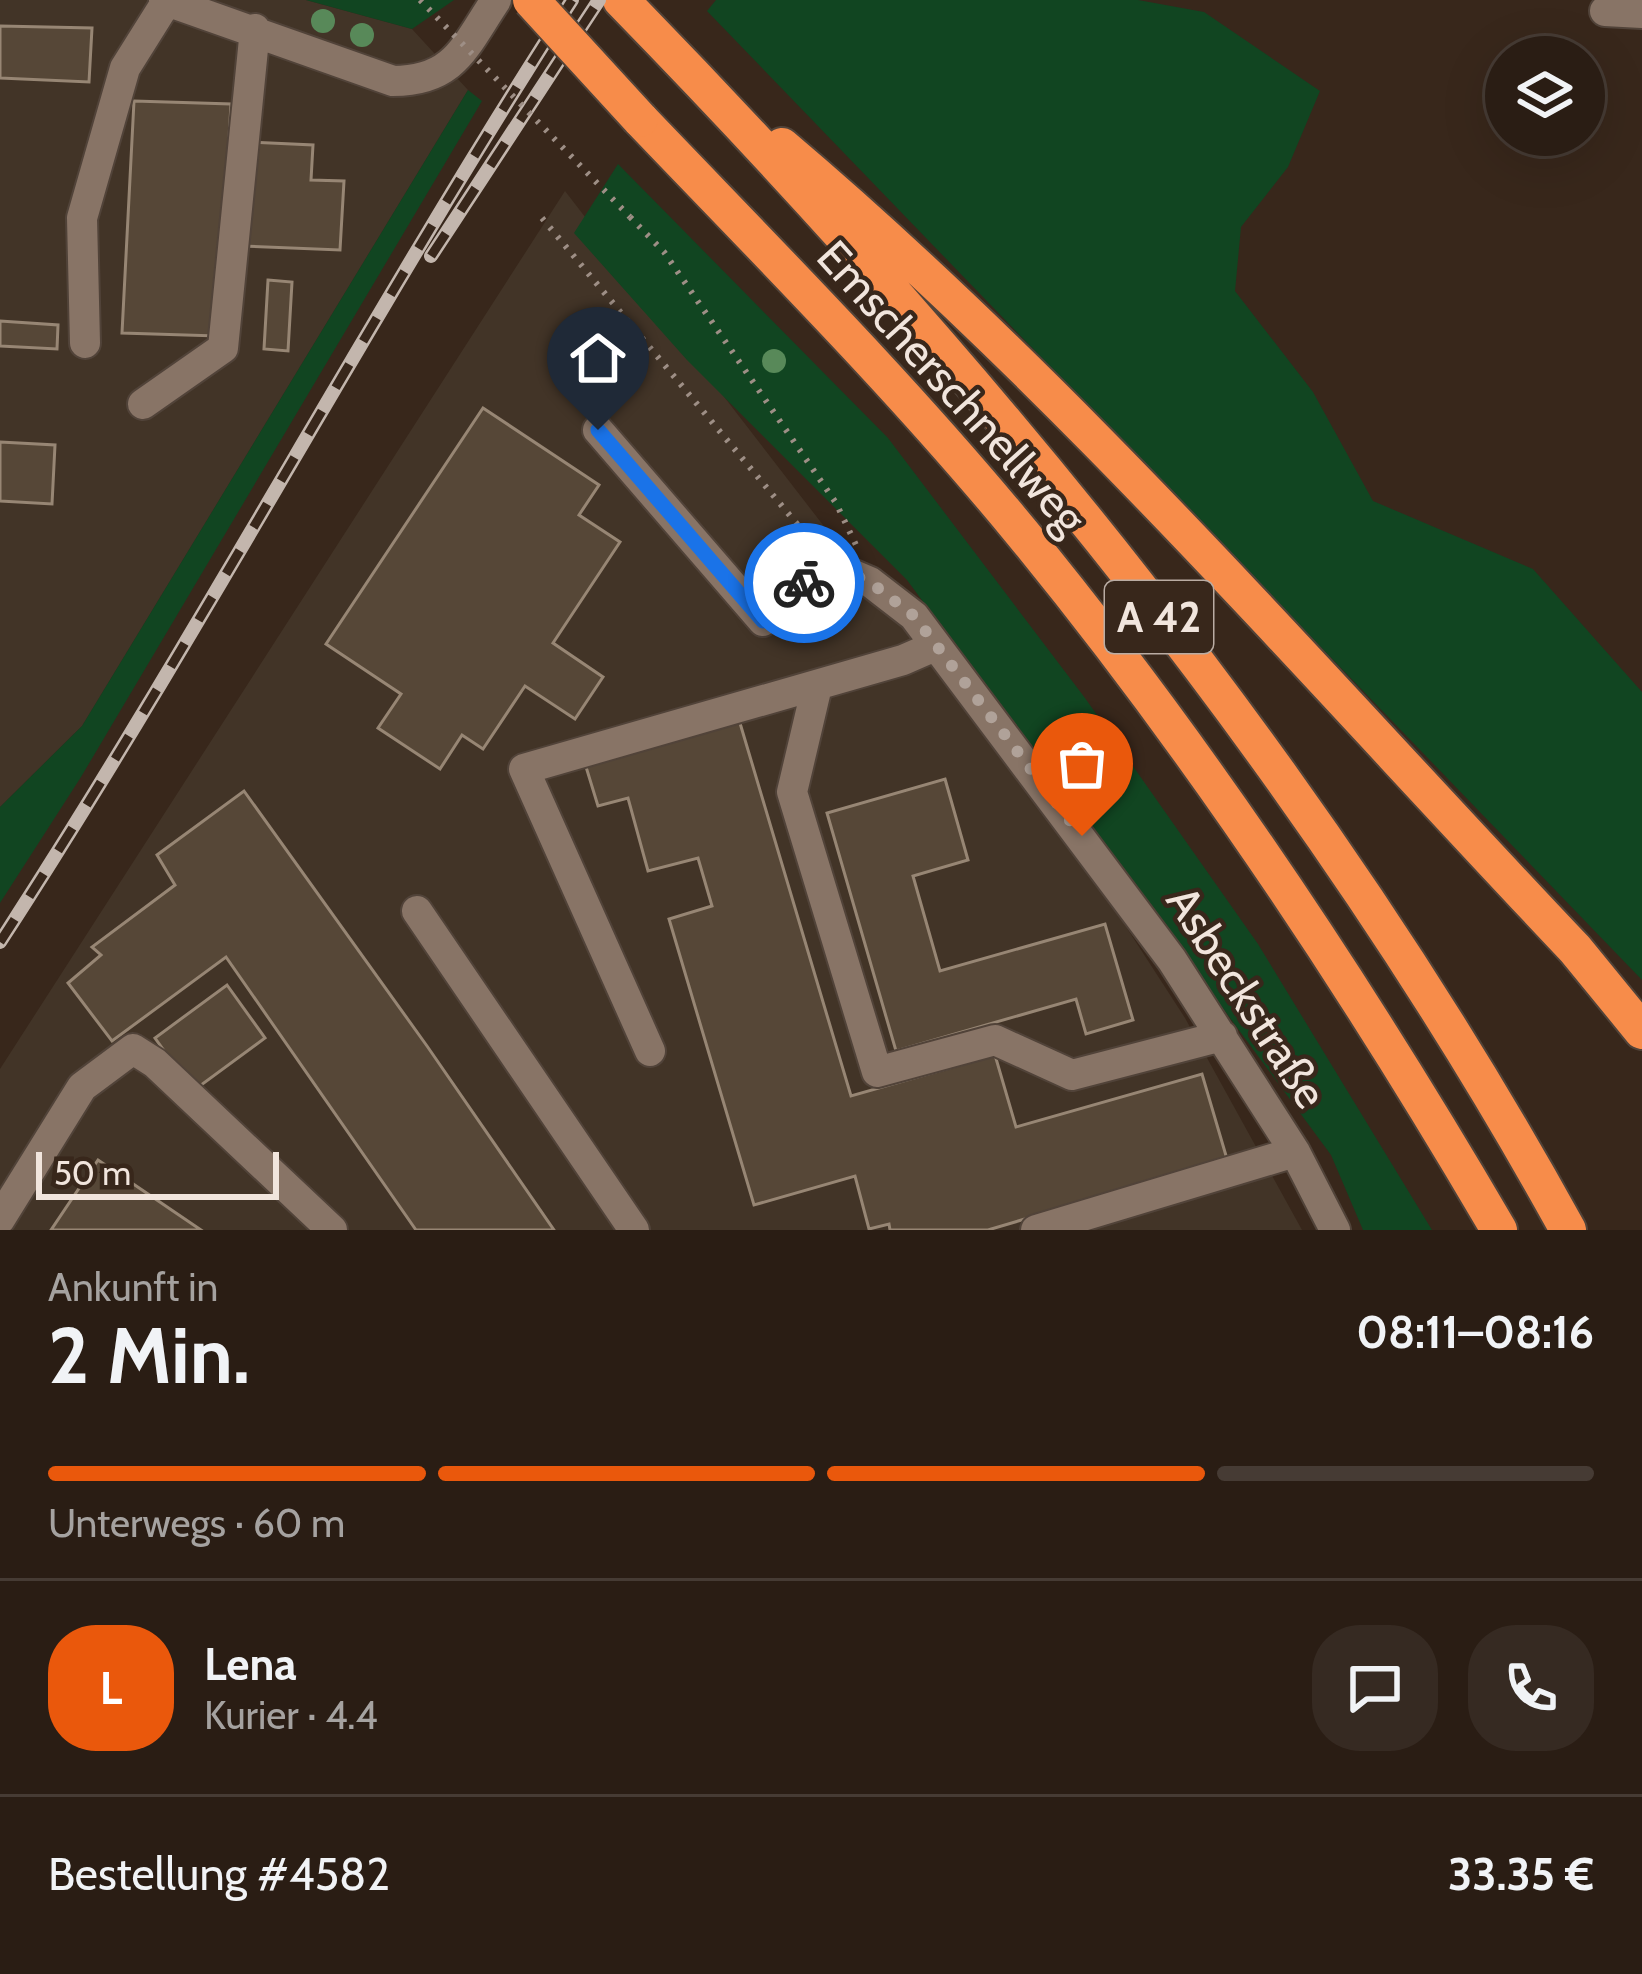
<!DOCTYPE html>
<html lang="de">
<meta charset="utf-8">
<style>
:root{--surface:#2a1d14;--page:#362a22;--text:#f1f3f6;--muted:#a5a2a0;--line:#463b34;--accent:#ea580c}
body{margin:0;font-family:Cabin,sans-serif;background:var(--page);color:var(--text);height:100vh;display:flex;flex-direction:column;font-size:45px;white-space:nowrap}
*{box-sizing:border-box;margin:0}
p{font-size:39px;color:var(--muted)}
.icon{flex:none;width:66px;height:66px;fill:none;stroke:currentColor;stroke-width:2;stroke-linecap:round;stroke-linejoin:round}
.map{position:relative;height:1230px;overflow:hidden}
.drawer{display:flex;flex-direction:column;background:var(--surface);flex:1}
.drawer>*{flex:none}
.fabs{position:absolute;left:1485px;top:36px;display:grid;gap:24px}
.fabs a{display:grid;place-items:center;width:120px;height:120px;border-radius:50%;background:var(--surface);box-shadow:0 12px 48px #0002,0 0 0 3px var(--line);font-size:60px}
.scale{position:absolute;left:36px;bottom:30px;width:243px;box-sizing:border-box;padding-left:12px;border:6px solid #f1e5dd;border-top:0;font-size:33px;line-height:42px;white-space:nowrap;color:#f1e5dd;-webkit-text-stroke:9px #38271b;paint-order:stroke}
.pin{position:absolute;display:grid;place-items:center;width:102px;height:102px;color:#fff;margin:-123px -51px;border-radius:50% 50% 50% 0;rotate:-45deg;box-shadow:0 0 12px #0007}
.pin .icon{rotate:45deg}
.courier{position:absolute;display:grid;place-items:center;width:120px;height:120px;margin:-60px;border:9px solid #1a73e8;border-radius:50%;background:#fff;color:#222;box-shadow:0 3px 15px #0007}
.overview em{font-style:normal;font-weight:700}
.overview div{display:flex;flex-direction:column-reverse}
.overview{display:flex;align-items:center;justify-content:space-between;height:204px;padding:0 48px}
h1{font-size:78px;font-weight:700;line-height:90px}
.bar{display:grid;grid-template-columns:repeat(4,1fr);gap:18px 12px;align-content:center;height:144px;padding:0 48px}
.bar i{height:15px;border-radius:9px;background:var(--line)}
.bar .current{background:var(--accent)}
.bar p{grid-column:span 4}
.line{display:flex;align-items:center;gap:30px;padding:0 48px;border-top:3px solid var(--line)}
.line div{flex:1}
.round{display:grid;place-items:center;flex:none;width:126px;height:126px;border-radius:48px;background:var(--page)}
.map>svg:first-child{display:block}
.industrial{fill:#423427}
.green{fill:#114521}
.building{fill:#564737;stroke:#978674;stroke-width:3}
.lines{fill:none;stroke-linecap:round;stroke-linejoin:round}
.minor-casing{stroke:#514339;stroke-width:34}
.highway-casing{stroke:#514339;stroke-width:40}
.path{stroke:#9e8f86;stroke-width:6;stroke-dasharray:3 9;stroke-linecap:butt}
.minor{stroke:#887466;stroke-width:30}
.highway{stroke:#f78c4a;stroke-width:36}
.rail-casing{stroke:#c3b6ad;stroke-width:14}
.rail{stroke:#38271b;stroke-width:9;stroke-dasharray:27;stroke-linecap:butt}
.highway-bridge-casing{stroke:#514339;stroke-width:40;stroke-linecap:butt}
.path-bridge{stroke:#9e8f86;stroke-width:6;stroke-dasharray:3 9;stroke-linecap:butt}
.highway-bridge{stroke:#f78c4a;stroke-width:36}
.tree{fill:#588959}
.done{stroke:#b0a299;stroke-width:12;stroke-dasharray:0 21.6}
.route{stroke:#1a73e8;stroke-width:15}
.labels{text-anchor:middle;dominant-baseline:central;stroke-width:9;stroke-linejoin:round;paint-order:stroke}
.shield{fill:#38271b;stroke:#baaca3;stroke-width:3}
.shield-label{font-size:42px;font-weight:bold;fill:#f1e5dd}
.street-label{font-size:45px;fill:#f1e5dd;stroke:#38271b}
</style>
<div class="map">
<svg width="1642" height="1230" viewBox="0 0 1642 1230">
<rect width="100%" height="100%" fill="#38271b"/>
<path class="industrial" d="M0,0H306L412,29L468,90L82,726L0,807Z
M565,191L1088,868L1185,1018L1302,1230H0V1069Z"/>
<path class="green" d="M306,0H454L412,29Z
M716,0H1138L1204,12L1320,91L1288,167L1241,227L1235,291L1313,392L1373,501L1533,569L1642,692V980L707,11Z
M468,90L482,101L81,777L0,903V807L82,726Z
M618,164L888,438L1085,698L1258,944L1432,1230H1363L1331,1155L907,580L687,360L574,233Z"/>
<path class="building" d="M0,26L92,28L89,82L0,78Z
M134,101L231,104L217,336L122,333Z
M247,142L313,145L311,180L344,181L340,250L241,246Z
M268,280L292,282L288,351L264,349Z
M0,321L58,325L57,349L0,346Z
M483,408L599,485L579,515L620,542L553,643L603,677L575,719L525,686L483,749L462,735L440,769L378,728L401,694L326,644Z
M0,442L55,445L52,504L0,501Z
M737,713L851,1096L995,1055L1016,1127L1202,1074L1227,1159L988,1230H890L889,1224L869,1229L855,1176L754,1205L669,919L712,906L698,858L648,871L628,798L598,806L583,757Z
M945,779L968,860L913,876L940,971L1105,924L1133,1020L1086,1034L1076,999L896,1051L827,813Z
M244,791L427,1046L554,1230H416L226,957L112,1041L68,983L101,955L92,947L175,885L157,855Z
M227,985L265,1038L193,1091L155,1038Z
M98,1160L201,1230H51Z"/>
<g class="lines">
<defs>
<path id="minor" d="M164,0L393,81C455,81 465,46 496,0
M1605,11L1642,13
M85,343L82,218L125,68L167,1
M143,404L223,348L255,29
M598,430L763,621L828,564L870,582L914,616L1172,960L1295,1152L1335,1230
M817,686L792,792L877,1072L995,1040L1072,1075L1222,1036
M417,911L634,1230
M650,1051L524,769L903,660L935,646
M0,1219L82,1087L133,1049L155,1063L332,1230
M1036,1230L1295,1152"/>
<path id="highway" d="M621,0C981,369 1319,777 1568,1230
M640,119C770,255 903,388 1022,533C1201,751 1357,987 1499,1230
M782,146C1069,389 1317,677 1575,949L1642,1031"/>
</defs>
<use href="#minor" class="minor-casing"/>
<use href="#highway" class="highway-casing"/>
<path class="path" d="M630,217L664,252L836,503L856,545
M542,218L812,542"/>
<use href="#minor" class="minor"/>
<use href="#highway" class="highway"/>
<defs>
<path id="rail" d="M431,256L599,0
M0,942C200,634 373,309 572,0"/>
</defs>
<use href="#rail" class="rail-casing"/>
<use href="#rail" class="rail"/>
<defs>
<path id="highway-bridge" d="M531,0L640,119"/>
</defs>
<use href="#highway-bridge" class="highway-bridge-casing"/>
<path class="path-bridge" d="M420,0L630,217"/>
<use href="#highway-bridge" class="highway-bridge"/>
</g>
<g class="tree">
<circle cx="323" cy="21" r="12"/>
<circle cx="362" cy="35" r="12"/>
<circle cx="774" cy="361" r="12"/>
</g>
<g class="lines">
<path class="done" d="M804,583L828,564L870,582L914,616L1082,836"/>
<path class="route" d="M598,430L763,621L804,583"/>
</g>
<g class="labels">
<rect class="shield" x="1105" y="581" width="108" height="72" rx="9"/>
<g class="shield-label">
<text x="1159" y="617">A 42</text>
</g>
<g class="street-label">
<text transform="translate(952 387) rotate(48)">Emscherschnellweg</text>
<text transform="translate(1247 997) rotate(57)">Asbeckstraße</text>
</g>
</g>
</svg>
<div class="fabs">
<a><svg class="icon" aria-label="layers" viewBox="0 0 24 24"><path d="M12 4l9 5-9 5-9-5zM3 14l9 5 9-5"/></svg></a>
</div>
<div class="scale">50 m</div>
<div class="pin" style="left:1082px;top:836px;background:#ea580c"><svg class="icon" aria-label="bag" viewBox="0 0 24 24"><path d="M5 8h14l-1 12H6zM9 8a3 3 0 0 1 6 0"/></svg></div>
<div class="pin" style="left:598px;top:430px;background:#1f2937"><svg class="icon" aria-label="home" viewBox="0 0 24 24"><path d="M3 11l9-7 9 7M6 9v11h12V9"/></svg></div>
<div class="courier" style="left:804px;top:583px"><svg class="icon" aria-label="bike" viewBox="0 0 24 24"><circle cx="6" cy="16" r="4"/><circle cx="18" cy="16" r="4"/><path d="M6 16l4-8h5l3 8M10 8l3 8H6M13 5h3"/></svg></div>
</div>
<section class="drawer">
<div class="overview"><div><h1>2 Min.</h1><p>Ankunft in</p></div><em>08:11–08:16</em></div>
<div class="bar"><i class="current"></i><i class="current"></i><i class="current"></i><i></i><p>Unterwegs · 60 m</p></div>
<div class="line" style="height:216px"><b class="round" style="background:var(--accent);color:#fff">L</b><div><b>Lena</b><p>Kurier · 4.4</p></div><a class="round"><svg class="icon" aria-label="chat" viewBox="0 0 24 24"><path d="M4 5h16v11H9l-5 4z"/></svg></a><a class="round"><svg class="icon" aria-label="phone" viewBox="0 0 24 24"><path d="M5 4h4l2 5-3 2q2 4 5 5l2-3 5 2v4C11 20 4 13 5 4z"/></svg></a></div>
<div class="line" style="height:156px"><div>Bestellung #4582</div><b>33.35 €</b></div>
</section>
